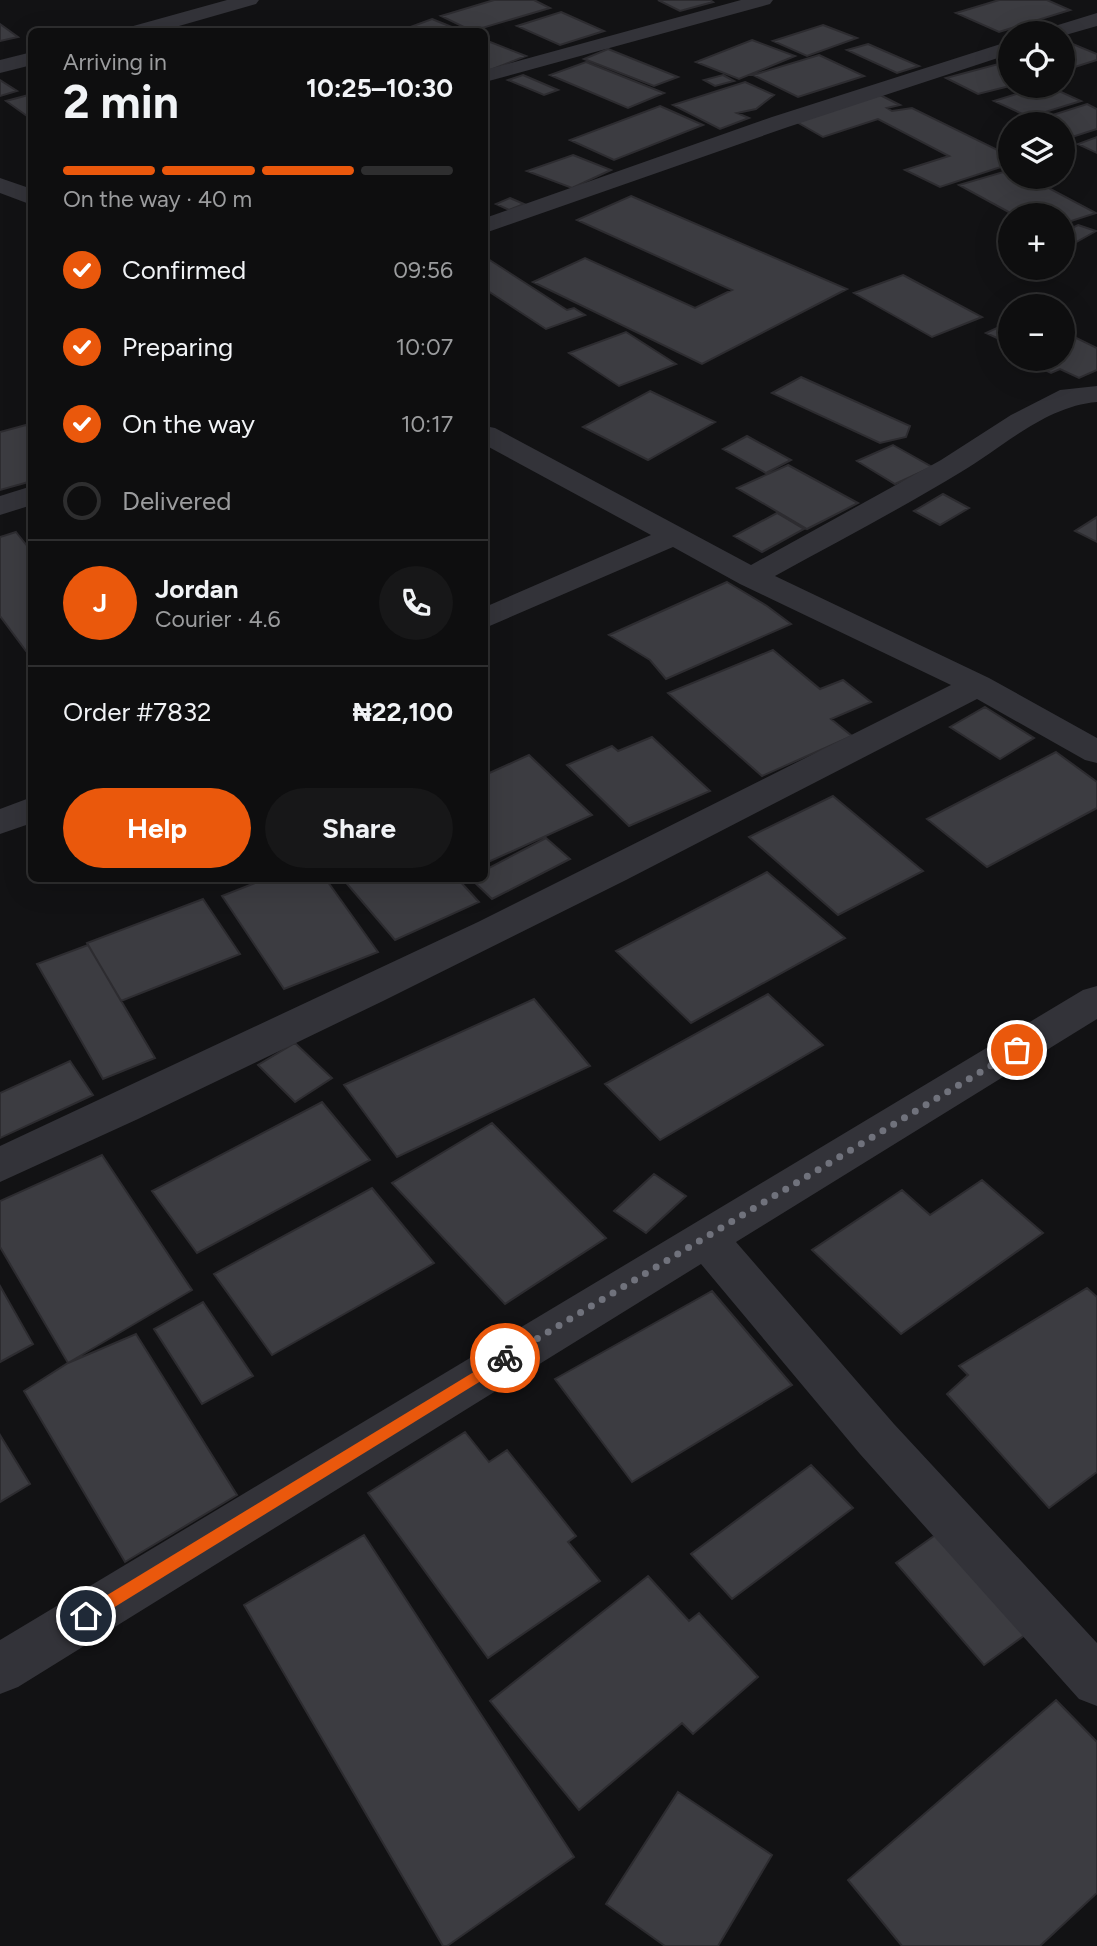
<!DOCTYPE html>
<meta charset="utf-8">
<style>
:root{--surface:#0e0e0f;--page:#171718;--text:#f1f3f6;--muted:#9b9c9e;--line:#2e2e2f;--accent:#ea580c}
body{margin:0;font-family:Figtree,sans-serif;background:var(--page);color:var(--text);height:100vh;display:flex;flex-direction:column;font-size:26px;white-space:nowrap}
*{box-sizing:border-box;margin:0}
p{font-size:23px;color:var(--muted)}
.icon{flex:none;width:38px;height:38px;fill:none;stroke:currentColor;stroke-width:2;stroke-linecap:round;stroke-linejoin:round}
.map{position:relative;flex:1;overflow:hidden}
.panel{position:absolute;left:28px;top:28px;width:460px;height:854px;display:flex;flex-direction:column;background:var(--surface);border-radius:10px;box-shadow:0 7px 28px #0002,0 0 0 2px var(--line)}
.panel>*{flex:none}
.controls{position:absolute;left:998px;top:21px;display:grid;gap:14px}
.controls a{display:grid;place-items:center;width:77px;height:77px;border-radius:50%;background:var(--surface);box-shadow:0 7px 28px #0002,0 0 0 2px var(--line);font-size:35px}
.pin{position:absolute;display:grid;place-items:center;width:60px;height:60px;color:#fff;margin:-30px;border:4px solid #fff;border-radius:50%;box-shadow:0 2px 7px #0007}
.courier{position:absolute;display:grid;place-items:center;width:70px;height:70px;margin:-35px;border:5px solid #ea580c;border-radius:50%;background:#fff;color:#222;box-shadow:0 2px 9px #0007}
.head em{font-style:normal;font-weight:700}
.head div{display:flex;flex-direction:column-reverse}
.head{display:flex;align-items:center;justify-content:space-between;height:119px;padding:0 35px}
h1{font-size:46px;font-weight:700;line-height:52px}
.bar{display:grid;grid-template-columns:repeat(4,1fr);gap:10px 7px;align-content:center;height:84px;padding:0 35px}
.bar i{height:9px;border-radius:5px;background:var(--line)}
.bar .active{background:var(--accent)}
.bar p{grid-column:span 4}
.line{display:flex;align-items:center;gap:18px;padding:0 35px;border-top:2px solid var(--line)}
.line div{flex:1}
.round{display:grid;place-items:center;flex:none;width:74px;height:74px;border-radius:37px;background:var(--page)}
ol{padding:0 35px;list-style:none}
li{display:flex;align-items:center;gap:21px;height:77px}
li p{margin-inline-start:auto}
li .icon{padding:7px;border-radius:50%;background:var(--accent);color:#fff;stroke-width:4}
li:last-child{color:var(--muted)}
li i{width:38px;height:38px;border:4px solid var(--line);border-radius:50%}
.cta{display:flex;gap:14px;margin-top:auto;padding:14px 35px}
.cta a{flex:1;height:80px;border-radius:42px;background:var(--accent);color:#fff;font-size:28px;font-weight:700;line-height:80px;text-align:center}
.cta a+a{background:var(--page);color:var(--text)}
.map>svg:first-child{display:block}
.building{fill:#3c3c41;stroke:#2d2c30;stroke-width:2}
.lines{fill:none;stroke-linecap:round;stroke-linejoin:round}
.minor{fill:#333339;fill-rule:evenodd}
.route{fill:#ea580c}
.done{stroke:#70727c;stroke-width:7;stroke-dasharray:0 12.6}
</style>
<div class="map">
<svg width="1097" height="1946" viewBox="0 0 1097 1946">
<rect width="100%" height="100%" fill="#121214"/>
<path class="building" d="M494,0H534L550,8L472,31L441,16Z
M658,0H710L713,2L680,11Z
M999,0H1047L1070,10L999,32L956,13Z
M561,12L604,31L560,45L517,26Z
M432,19L464,32H397Z
M0,24L18,37L0,41Z
M823,25L857,38L807,56L773,41Z
M485,40L526,56L485,72Z
M752,40L795,56L739,79L696,62Z
M1063,40L1097,54V60L1062,71Z
M868,44L919,66L897,73L847,50Z
M608,49L678,77L654,86L584,59Z
M819,55L864,76L798,97L753,75Z
M586,62L664,93L628,108L550,75Z
M1002,63L1010,67V86L978,94L946,78Z
M523,75L558,90L544,95L508,80Z
M723,75L734,81L715,86L704,80Z
M0,80L17,91L0,96Z
M745,82L774,95L756,109L737,113L749,118L720,129L673,105Z
M1042,86H1048L1081,101L1029,117L994,101Z
M32,94V115L27,116L6,101Z
M880,95L900,105L887,108L892,111L912,108L1010,156V164L940,187L905,170L949,156L878,119L823,137L795,121Z
M1087,104L1097,109V129L1069,138L1062,134V124H1041L1034,121Z
M660,106L703,125L614,160L570,140Z
M1097,137V153L1078,144Z
M573,155L611,170L572,188L527,171Z
M1010,170V177H1028L1096,213L1062,224V215H1014L959,185Z
M631,196L847,289L702,364L533,282L585,258L695,308L732,290L577,220Z
M510,198L524,204L509,210L496,204Z
M1078,225L1096,231L1062,250V233Z
M485,257L567,310L574,308L585,315L546,329L485,289Z
M903,275L982,317L932,337L854,293Z
M1010,322V344L986,333Z
M1062,331L1097,348V370L1079,378L1060,369L1051,373L1023,359H1062Z
M626,332L676,364L619,386L569,353Z
M801,377L910,426L906,437L880,443L772,393Z
M650,391L715,422L648,460L583,427Z
M26,425L32,434V461L29,462L32,481L0,490V432Z
M747,436L791,460L766,473L723,449Z
M893,445L932,467L895,484L857,461Z
M788,465L858,503L807,529L737,488Z
M943,494L969,508L940,525L914,511Z
M777,513L804,529L762,552L734,536Z
M1097,517V542L1075,531Z
M16,532L32,552V659L0,616V537Z
M727,582L767,606L791,624L666,679L650,660L609,635Z
M773,650L820,689L843,680L871,702L831,719L852,736L762,776L668,693Z
M985,707L1034,738L1000,759L950,727Z
M652,737L710,791L629,826L567,765L612,746L618,751Z
M1056,752L1097,782V808L987,867L927,819Z
M529,755L592,815L486,863L485,775Z
M833,796L923,871L838,915L749,837Z
M546,838L570,859L492,899L470,878H485V870Z
M767,872L845,938L691,1023L616,951Z
M268,878H325L378,952L284,989L222,896Z
M342,878H457L479,902L395,940Z
M203,899L240,954L121,1001L87,943Z
M88,945L155,1058L103,1079L37,964Z
M768,994L823,1045L660,1140L605,1084Z
M534,999L590,1066L397,1157L344,1085Z
M295,1043L332,1078L295,1102L258,1065Z
M70,1061L93,1095L0,1138V1093Z
M322,1102L370,1160L197,1253L152,1191Z
M492,1123L606,1238L505,1304L392,1183Z
M102,1155L192,1290L68,1363L0,1247V1201Z
M654,1174L686,1196L646,1233L614,1211Z
M982,1180L1043,1233L901,1334L812,1250L902,1190L930,1215Z
M372,1188L434,1263L272,1355L214,1274Z
M0,1286L33,1344L0,1362Z
M1087,1288L1097,1297V1472L1049,1508L947,1394L968,1375L959,1366Z
M712,1291L792,1385L632,1482L555,1379Z
M203,1302L253,1376L202,1404L154,1329Z
M136,1334L237,1495L125,1562L24,1391L68,1363Z
M465,1432L489,1462L507,1450L576,1536L568,1542L600,1581L488,1658L368,1493Z
M0,1435L30,1484L0,1502Z
M811,1465L853,1508L732,1599L691,1554Z
M948,1526L1037,1626L984,1665L896,1563Z
M364,1535L574,1857L447,1946H443L244,1605Z
M648,1576L689,1621L699,1613L758,1677L693,1734L682,1723L579,1810L490,1701Z
M1056,1700L1097,1742V1893L1040,1946H902L848,1880Z
M678,1792L772,1855L718,1946H665L606,1904Z"/>
<g class="lines">
<path class="minor" d="M227,0H259L256,4L158,32H123L126,28Z
M741,0H773L770,4L485,82V70Z
M1097,13V26L1062,36V33H1042L1045,29Z
M1010,41V54L788,127L485,233V218L772,117Z
M32,52V65L0,73V60Z
M0,178L32,189V205L0,193Z
M1097,386V402C1046,406 1003,447 961,472C900,509 837,542 775,576L989,678L1097,738V763L1085,760L977,699L626,880L383,1001L138,1119L0,1182V1146L478,922L951,685L740,584L673,547L485,628V607L651,535L485,445V426L495,428L751,565L941,460L1011,415L1060,390Z
M32,486V505L0,515V496Z
M32,797V823L0,834V809Z
M1097,986V1019L736,1242L894,1424L1097,1643V1706L1079,1699L860,1454L701,1264L18,1687L0,1694V1640L1083,990Z"/>
</g>
<path class="route" d="M505,1353L510,1354V1363L92,1621H81L79,1616L81,1611Z"/>
<g class="lines">
<path class="done" d="M505,1358L1017,1050"/>
</g>
</svg>
<div class="controls">
<a><svg class="icon" aria-label="locate" viewBox="0 0 24 24"><circle cx="12" cy="12" r="6"/><path d="M12 2v4M12 18v4M2 12h4M18 12h4"/></svg></a>
<a><svg class="icon" aria-label="layers" viewBox="0 0 24 24"><path d="M12 4l9 5-9 5-9-5zM3 14l9 5 9-5"/></svg></a>
<a>+</a>
<a>−</a>
</div>
<div class="pin" style="left:1017px;top:1050px;background:#ea580c"><svg class="icon" aria-label="bag" viewBox="0 0 24 24"><path d="M5 8h14l-1 12H6zM9 8a3 3 0 0 1 6 0"/></svg></div>
<div class="pin" style="left:86px;top:1616px;background:#1f2937"><svg class="icon" aria-label="home" viewBox="0 0 24 24"><path d="M3 11l9-7 9 7M6 9v11h12V9"/></svg></div>
<div class="courier" style="left:505px;top:1358px"><svg class="icon" aria-label="bike" viewBox="0 0 24 24"><circle cx="6" cy="16" r="4"/><circle cx="18" cy="16" r="4"/><path d="M6 16l4-8h5l3 8M10 8l3 8H6M13 5h3"/></svg></div>
<section class="panel">
<div class="head"><div><h1>2 min</h1><p>Arriving in</p></div><em>10:25–10:30</em></div>
<div class="bar"><i class="active"></i><i class="active"></i><i class="active"></i><i></i><p>On the way · 40 m</p></div>
<ol>
<li><svg class="icon" aria-label="check" viewBox="0 0 24 24"><path d="M5 12l5 5 9-10"/></svg>Confirmed<p>09:56</p></li>
<li><svg class="icon" aria-label="check" viewBox="0 0 24 24"><path d="M5 12l5 5 9-10"/></svg>Preparing<p>10:07</p></li>
<li><svg class="icon" aria-label="check" viewBox="0 0 24 24"><path d="M5 12l5 5 9-10"/></svg>On the way<p>10:17</p></li>
<li><i></i>Delivered</li>
</ol>
<div class="line" style="height:126px"><b class="round" style="background:var(--accent);color:#fff">J</b><div><b>Jordan</b><p>Courier · 4.6</p></div><a class="round"><svg class="icon" aria-label="phone" viewBox="0 0 24 24"><path d="M5 4h4l2 5-3 2q2 4 5 5l2-3 5 2v4C11 20 4 13 5 4z"/></svg></a></div>
<div class="line" style="height:91px"><div>Order #7832</div><b>₦22,100</b></div>
<div class="cta"><a>Help</a><a>Share</a></div>
</section>
</div>
